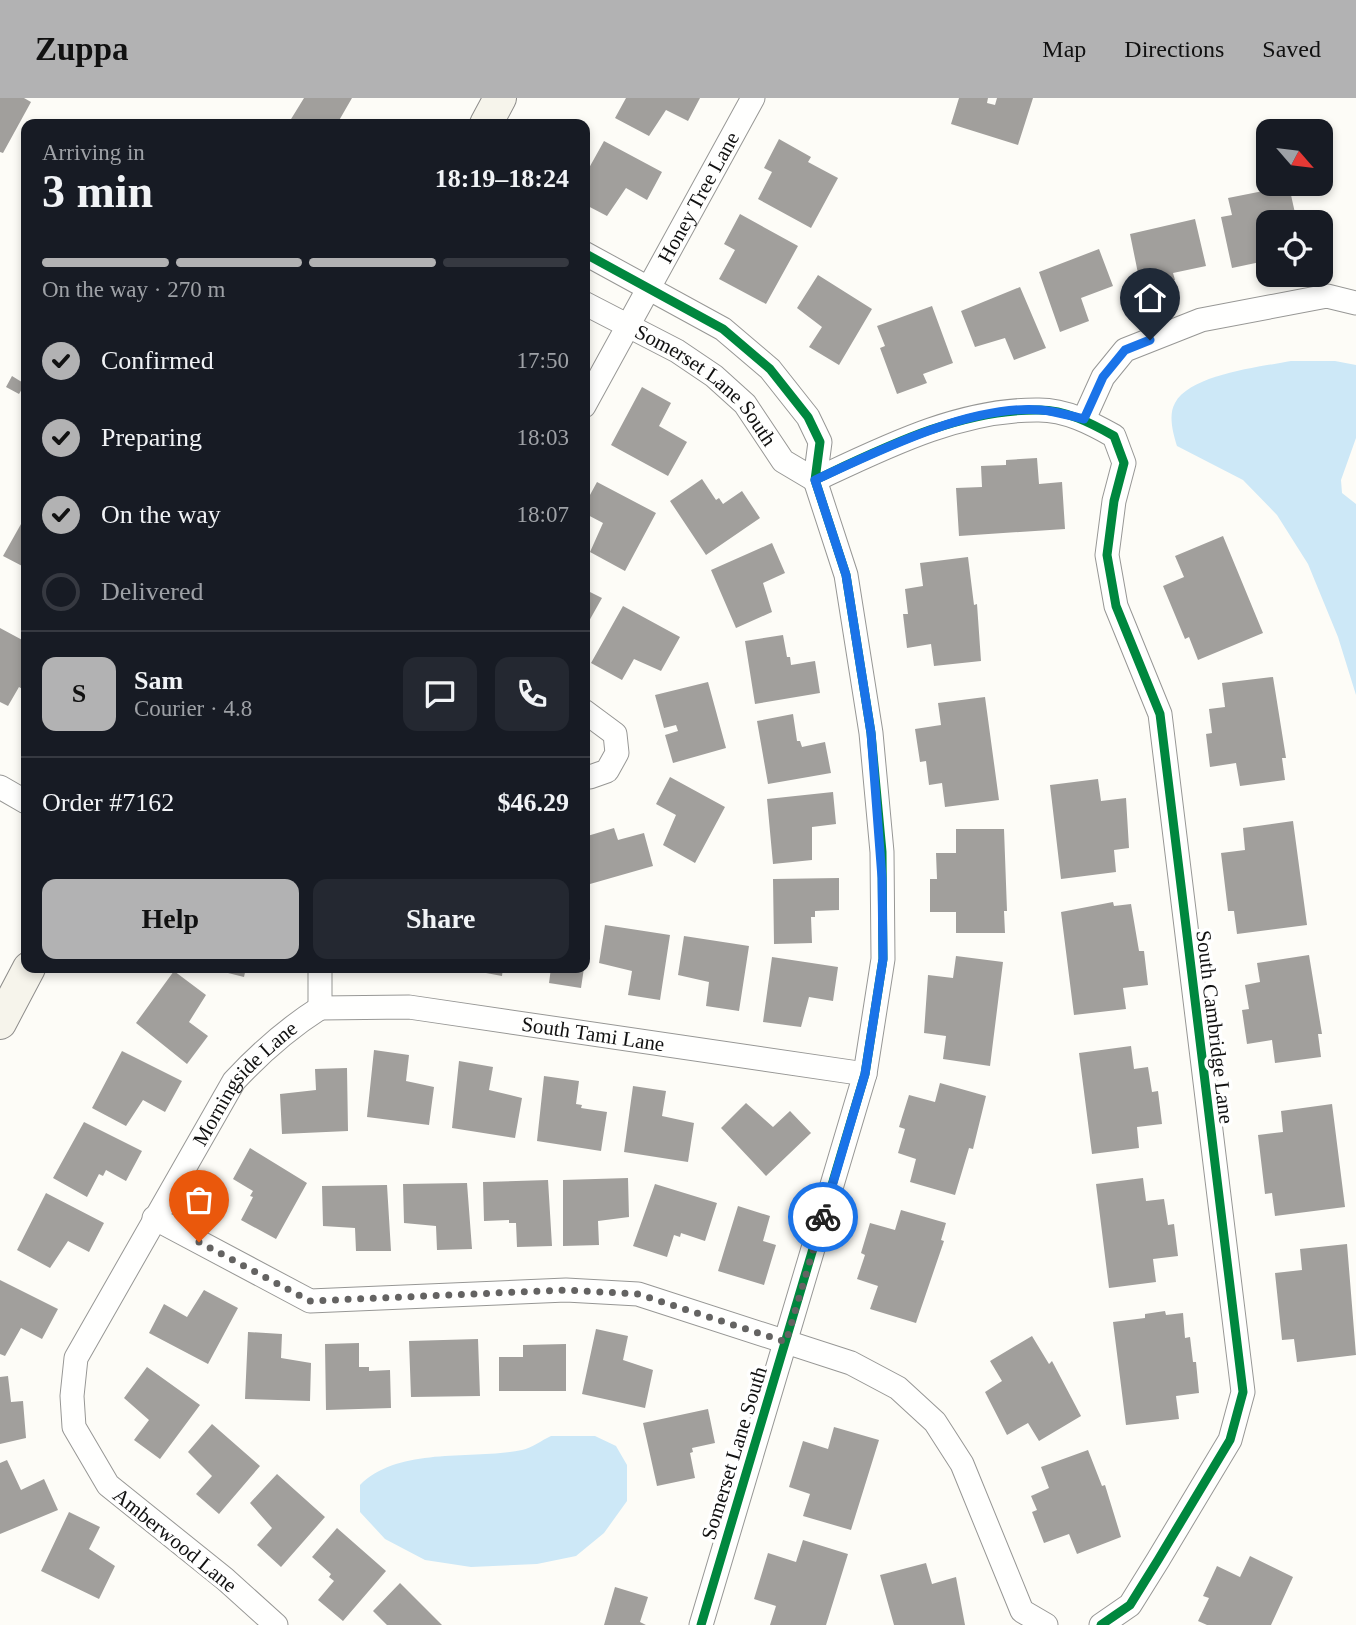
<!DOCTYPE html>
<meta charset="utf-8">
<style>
:root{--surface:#171b24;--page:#242831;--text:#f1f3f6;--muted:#9ea1a6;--line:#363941;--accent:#b2b2b3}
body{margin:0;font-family:"Times New Roman",serif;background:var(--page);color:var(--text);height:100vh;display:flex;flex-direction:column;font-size:26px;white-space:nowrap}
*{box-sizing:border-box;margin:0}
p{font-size:23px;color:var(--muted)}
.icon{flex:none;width:38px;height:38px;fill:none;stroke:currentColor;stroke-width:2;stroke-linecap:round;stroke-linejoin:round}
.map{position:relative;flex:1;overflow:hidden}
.panel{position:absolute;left:21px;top:21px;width:569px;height:854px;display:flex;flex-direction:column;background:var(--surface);border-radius:14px;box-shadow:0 4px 10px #0003}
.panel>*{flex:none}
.needle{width:46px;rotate:118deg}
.buttons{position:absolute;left:1256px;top:21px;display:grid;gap:14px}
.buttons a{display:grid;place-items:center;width:77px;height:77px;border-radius:14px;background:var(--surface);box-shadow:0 4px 10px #0003;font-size:35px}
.pin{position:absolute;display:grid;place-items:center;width:60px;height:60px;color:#fff;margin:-72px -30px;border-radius:50% 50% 50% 0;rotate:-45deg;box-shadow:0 0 7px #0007}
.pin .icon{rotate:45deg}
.courier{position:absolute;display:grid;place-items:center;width:70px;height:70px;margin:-35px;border:5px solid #1a73e8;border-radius:50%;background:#fff;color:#222;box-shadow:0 2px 9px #0007}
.overview em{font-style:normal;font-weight:700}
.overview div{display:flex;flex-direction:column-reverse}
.overview{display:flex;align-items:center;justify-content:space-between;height:119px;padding:0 21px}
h1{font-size:46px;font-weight:700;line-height:52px}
.bar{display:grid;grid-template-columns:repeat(4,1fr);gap:10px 7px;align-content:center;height:84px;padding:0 21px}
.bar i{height:9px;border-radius:5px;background:var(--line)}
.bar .active{background:var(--accent)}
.bar p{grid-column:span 4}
.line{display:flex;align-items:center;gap:18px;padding:0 21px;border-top:2px solid var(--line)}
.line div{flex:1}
.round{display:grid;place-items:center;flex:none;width:74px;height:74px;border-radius:14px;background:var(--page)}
ol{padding:0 21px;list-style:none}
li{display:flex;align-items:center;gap:21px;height:77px}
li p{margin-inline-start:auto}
li .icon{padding:7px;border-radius:50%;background:var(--accent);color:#111;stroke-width:4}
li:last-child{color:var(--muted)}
li i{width:38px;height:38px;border:4px solid var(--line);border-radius:50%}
.primary-button{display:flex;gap:14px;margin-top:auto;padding:14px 21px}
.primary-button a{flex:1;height:80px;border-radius:14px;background:var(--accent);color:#111;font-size:28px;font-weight:700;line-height:80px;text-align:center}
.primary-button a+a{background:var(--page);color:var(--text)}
header{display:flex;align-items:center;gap:42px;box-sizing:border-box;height:98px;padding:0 35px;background:var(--accent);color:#111}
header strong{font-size:33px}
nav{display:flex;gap:38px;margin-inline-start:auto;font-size:24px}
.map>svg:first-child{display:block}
.water{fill:#cde8f7}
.building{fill:#a19f9c}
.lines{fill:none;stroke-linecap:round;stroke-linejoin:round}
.street-casing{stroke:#979795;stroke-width:25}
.secondary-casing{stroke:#8e8d8b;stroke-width:34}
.street{stroke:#fffffe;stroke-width:23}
.secondary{stroke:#f6f4eb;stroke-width:32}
.cycleway-casing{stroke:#fff;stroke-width:13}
.cycleway{stroke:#00873e;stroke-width:9}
.done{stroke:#646362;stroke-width:7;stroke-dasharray:0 12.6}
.route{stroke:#1a73e8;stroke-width:9}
.labels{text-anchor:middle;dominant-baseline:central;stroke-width:7;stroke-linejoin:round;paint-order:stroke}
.street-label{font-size:21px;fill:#111;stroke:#fff}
</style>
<header>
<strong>Zuppa</strong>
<nav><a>Map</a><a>Directions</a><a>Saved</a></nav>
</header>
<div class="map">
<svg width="1356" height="1527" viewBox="0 0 1356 1527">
<rect width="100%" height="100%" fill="#fdfcf7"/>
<path class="water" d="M1291,263H1335L1356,267V340L1341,382L1342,395L1356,406V597L1338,539L1308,466L1277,417L1243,382L1177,348C1173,335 1168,317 1175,305C1191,276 1261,269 1291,263Z
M551,1338H595L616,1348L627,1367V1403L604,1435L576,1458L537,1466L471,1469L425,1462L385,1441L360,1414V1387C399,1348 471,1362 522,1352C532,1350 542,1342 551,1338Z"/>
<path class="building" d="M0,0H24L31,4L3,55L0,54Z
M304,0H352L337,26H288Z
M626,0H700L688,23L666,12L649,38L615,20Z
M959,0H988L987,5L995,7L997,0H1033L1018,47L951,26Z
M779,41L811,59L808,64L838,80L811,130L758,101L772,74L764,70Z
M604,43L662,74L647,102L626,90L607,118L584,106V79Z
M1289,88L1297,124H1269V135L1260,136L1265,163L1232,170L1221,119L1232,117L1228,100Z
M740,116L798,148L766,206L719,181L735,152L724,146Z
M1195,121L1206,168L1173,175L1175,182L1141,190L1130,136Z
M1099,151L1113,188L1081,200L1089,223L1060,234L1039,174Z
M818,177L872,211L839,267L809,249L822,229L797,210Z
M1020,189L1046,250L1014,262L1005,240L975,249L961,213Z
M932,208L953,265L923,276L927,285L897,296L880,250L885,248L877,228Z
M12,278L25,286L19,296L6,289Z
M642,289L671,305L659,328L687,344L668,378L611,347Z
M1037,360L1039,386L1062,384L1065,431L959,438L956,390L982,389L981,368L1006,367V362Z
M702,381L716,402L719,400L723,406L742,393L760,420L706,457L670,403Z
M597,384L656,415L625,473L590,454L603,425L584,415V408Z
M21,426L26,429V470L3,458Z
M1223,438L1263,535L1198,562L1189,539L1185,541L1163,488L1184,479L1175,458Z
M772,445L785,475L763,485L772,514L736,530L711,472Z
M968,459L974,507L977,506L981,563L934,568L931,546L907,550L903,516H908L905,491L923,488L920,465Z
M584,491L602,500L584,532Z
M623,508L680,539L661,573L634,561L622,582L591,565Z
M0,530L26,544V587L24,592L19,589L8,608L0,604Z
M783,537L787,559H790L791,567L815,563L820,595L755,606L745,543Z
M1273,579L1286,660H1282L1285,682L1240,688L1236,665L1210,669L1206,636L1212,635L1209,611L1225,609L1222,585Z
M708,584L726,650L673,665L665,637L678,633L676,627L664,630L655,597Z
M985,599L999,702L945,709L942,685L929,687L926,663L920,664L915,631L941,627L938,605Z
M793,616L797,643H800L802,649L825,644L831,675L768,686L757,623Z
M670,679L725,709L695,765L663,747L676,717L656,706Z
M1098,681L1101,703L1126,700L1129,750L1114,752L1116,774L1061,781L1050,687Z
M833,694L836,726L812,729V762L773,766L767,701Z
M1293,723L1307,827L1237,836L1234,813H1228L1221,755L1245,752L1243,730Z
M614,730L618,742L644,735L653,768L590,786L584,766V739Z
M956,731H1004L1007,813H1004L1005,835H956V814H930V781H937L936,755H956Z
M839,780V812L815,813V819H811L812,845L774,846L773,781Z
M1113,804L1114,808L1131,806L1139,853H1144L1148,887L1123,890L1126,911L1074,917L1061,814Z
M605,827L670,837L660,902L628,897L632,873L599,865Z
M684,838L749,848L739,913L706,908L709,884L678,877Z
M1309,857L1322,936H1318L1321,959L1275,965L1272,942L1247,946L1242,912L1249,911L1245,887L1260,884L1257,865Z
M956,858L1003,864L990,968L943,961L946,938L924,935L928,877L953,880Z
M772,859L838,869L833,903L809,899L801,929L763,924Z
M208,870H246L244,879Z
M471,870H503L502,878L470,872Z
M551,870H584L581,890L549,885Z
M174,873L206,897L189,924L208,938L187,966L136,925Z
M1131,948L1134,971L1148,969L1152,994L1158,993L1162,1026L1137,1029L1139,1050L1092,1056L1079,955Z
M374,952L409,957L406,983L434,989L429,1027L367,1019Z
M122,953L182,983L165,1014L143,1002L126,1028L92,1010Z
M459,963L493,969L489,992L522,1000L515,1040L452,1030Z
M347,970L348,1033L282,1036L280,996L316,992L315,971Z
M544,978L579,983L576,1006L582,1007L581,1010L607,1014L601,1053L537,1043Z
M940,985L986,998L973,1051L969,1050L955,1097L910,1084L916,1061L898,1055L905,1031L899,1029L909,997L935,1004Z
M633,988L666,993L662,1018L694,1025L688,1064L624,1054Z
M746,1005L773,1029L790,1013L811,1035L766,1078L721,1030Z
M1332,1006L1345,1109L1275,1118L1272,1095L1265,1096L1258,1037L1283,1034L1281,1013Z
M84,1024L142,1053L126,1083L106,1072L103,1078L99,1076L87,1099L53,1080Z
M250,1050L307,1085L276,1141L241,1122L253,1099L250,1098L253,1093L233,1081Z
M628,1080L629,1119L598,1123L599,1147L563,1148V1082Z
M1143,1080L1146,1103L1164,1101L1168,1127L1174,1126L1178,1158L1153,1161L1156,1184L1109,1190L1096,1086Z
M548,1082L552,1148L517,1149L516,1125H509V1122L484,1123L483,1084Z
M467,1085L472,1151L437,1152L436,1128L404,1125L403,1086Z
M655,1086L717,1105L705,1143L681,1135L680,1139L674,1137L667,1159L633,1148Z
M387,1087L391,1153H356L355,1130L323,1128L322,1088Z
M46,1095L104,1125L89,1154L68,1143L50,1170L17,1152Z
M738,1108L770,1118L763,1143L776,1147L764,1187L718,1173Z
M901,1112L946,1125L941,1142L944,1143L916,1225L870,1211L878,1188L857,1181L865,1157L861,1155L870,1125L895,1132Z
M1347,1146L1356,1257L1297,1264L1294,1241L1282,1242L1275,1175L1302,1172L1300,1151Z
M0,1182L58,1211L42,1241L21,1230L5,1258L0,1256Z
M204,1192L238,1210L208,1266L149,1235L164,1206L187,1219Z
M1165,1213L1166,1217L1183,1215L1185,1240L1190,1239L1193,1264H1196L1199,1295L1176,1298L1179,1321L1126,1327L1113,1224L1145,1220V1216Z
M596,1231L628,1238L623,1262L653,1272L645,1310L582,1296Z
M248,1234L282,1236L281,1260L311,1265L310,1303L245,1301Z
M1032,1238L1049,1266L1052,1263L1081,1318L1039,1343L1028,1325L1007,1337L985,1294L1002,1283L990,1263Z
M478,1241L480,1298L411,1299L409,1243Z
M359,1245V1269H369V1273L390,1272L391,1310L326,1312L325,1246Z
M566,1246V1293H499V1259H523V1247Z
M147,1269L200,1307L160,1361L134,1342L149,1322L124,1300Z
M8,1278L11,1304L23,1303L26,1340L0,1346V1279Z
M708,1311L715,1345L692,1350L693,1354L690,1355L695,1380L657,1388L643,1325Z
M212,1326L260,1368L219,1416L196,1396L212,1378L188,1354Z
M834,1329L879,1342L851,1432L803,1418L810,1396L789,1389L803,1343L828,1351Z
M1088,1352L1102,1388L1105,1387L1121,1439L1077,1456L1069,1436L1044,1445L1032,1414L1037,1412L1031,1398L1049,1390L1041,1369Z
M7,1362L21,1392L44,1381L58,1412L0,1436V1365Z
M277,1376L325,1419L281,1469L257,1447L272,1430L250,1405Z
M69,1414L100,1429L89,1451L115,1468L99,1501L41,1473Z
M337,1430L386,1473L343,1523L318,1502L334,1483L329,1479L331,1476L312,1459Z
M803,1442L848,1456L826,1527H770L776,1508L754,1501L768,1455L796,1464Z
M1250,1458L1293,1479L1271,1527H1207L1198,1523L1209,1500L1203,1498L1217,1468L1240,1479Z
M926,1465L932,1486L956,1479L965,1527H894L880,1477Z
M400,1485L442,1527H387L373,1513Z
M615,1489L648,1499L640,1524L646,1527H604Z"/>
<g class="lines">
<defs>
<g id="street">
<path d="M584,155L723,231L770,271L808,319L820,344L815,382L846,477L871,635L882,754L883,861L865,976L701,1527"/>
<path id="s1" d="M584,205L677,253L714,278L745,306L783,363L815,382"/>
<path id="s2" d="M584,308L753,0"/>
<path d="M1084,321L1103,279L1125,252L1201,222L1327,198L1356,205"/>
<path d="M815,382C885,349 960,311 1039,312C1066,312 1091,325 1114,338L1124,365L1114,403L1107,457L1116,508L1160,616L1243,1294L1230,1342L1158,1462L1130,1507L1101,1527"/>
<path d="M584,613L615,636L617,655L607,673L590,679L584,677"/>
<path d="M0,689L26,704"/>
<path d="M320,870V910"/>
<path id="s3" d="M320,910L409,909L865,976"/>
<path d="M154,1120L310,1203L566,1192L638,1196L851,1265L898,1290L935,1324L962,1366L1022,1513L1046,1527"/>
<path id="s4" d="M276,1527L225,1481L108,1387L74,1329L72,1298L76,1260L234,983C261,954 287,931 320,910"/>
</g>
<path id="secondary" d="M486,26L500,0
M0,925L29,870"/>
</defs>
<use href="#street" class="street-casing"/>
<use href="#secondary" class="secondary-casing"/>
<use href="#street" class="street"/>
<use href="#secondary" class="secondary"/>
<defs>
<path id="cycleway" d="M584,155L723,231L770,271L808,319L820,344L815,382L846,477L871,635L882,754L883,861L865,976L701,1527
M815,382C885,349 960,311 1039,312C1066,312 1091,325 1114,338L1124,365L1114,403L1107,457L1116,508L1160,616L1243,1294L1230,1342L1158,1462L1130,1507L1101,1527"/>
</defs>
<use href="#cycleway" class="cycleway-casing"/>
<use href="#cycleway" class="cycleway"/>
</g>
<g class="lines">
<path class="done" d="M199,1144L310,1203L566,1192L638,1196L786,1244L823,1119"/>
<path class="route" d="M823,1119L865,976L883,861L882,780L871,635L846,477L815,382C878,353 971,306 1041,312C1055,313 1070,318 1084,321L1103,279L1125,252L1150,242"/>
</g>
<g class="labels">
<g class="street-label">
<text stroke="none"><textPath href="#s2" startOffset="238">Honey Tree Lane</textPath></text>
<text stroke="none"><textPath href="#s1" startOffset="149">Somerset Lane South</textPath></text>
<text transform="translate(1215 929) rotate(83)">South Cambridge Lane</text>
<text stroke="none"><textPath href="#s3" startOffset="275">South Tami Lane</textPath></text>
<text stroke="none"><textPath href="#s4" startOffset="679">Morningside Lane</textPath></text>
<text transform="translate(734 1355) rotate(-73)">Somerset Lane South</text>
<text transform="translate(175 1442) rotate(39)">Amberwood Lane</text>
</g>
</g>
</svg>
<div class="buttons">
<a><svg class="needle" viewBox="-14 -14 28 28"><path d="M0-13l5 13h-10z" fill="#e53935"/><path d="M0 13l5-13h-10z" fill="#9ea1a6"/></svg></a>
<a><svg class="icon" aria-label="locate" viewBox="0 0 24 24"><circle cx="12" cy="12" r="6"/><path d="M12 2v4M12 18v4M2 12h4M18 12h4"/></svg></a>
</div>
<div class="pin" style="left:199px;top:1144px;background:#ea580c"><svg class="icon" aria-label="bag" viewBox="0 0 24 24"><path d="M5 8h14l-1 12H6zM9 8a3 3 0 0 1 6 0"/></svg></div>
<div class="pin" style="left:1150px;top:242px;background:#1f2937"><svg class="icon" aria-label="home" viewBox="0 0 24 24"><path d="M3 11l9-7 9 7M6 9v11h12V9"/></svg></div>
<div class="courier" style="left:823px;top:1119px"><svg class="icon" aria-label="bike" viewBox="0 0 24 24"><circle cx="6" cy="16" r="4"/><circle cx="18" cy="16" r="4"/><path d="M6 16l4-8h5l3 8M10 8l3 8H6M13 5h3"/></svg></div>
<section class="panel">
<div class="overview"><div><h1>3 min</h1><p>Arriving in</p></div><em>18:19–18:24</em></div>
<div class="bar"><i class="active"></i><i class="active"></i><i class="active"></i><i></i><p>On the way · 270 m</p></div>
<ol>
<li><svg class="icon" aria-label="check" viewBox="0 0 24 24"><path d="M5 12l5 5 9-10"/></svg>Confirmed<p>17:50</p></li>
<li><svg class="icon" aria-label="check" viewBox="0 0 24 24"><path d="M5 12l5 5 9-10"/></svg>Preparing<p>18:03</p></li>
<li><svg class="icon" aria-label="check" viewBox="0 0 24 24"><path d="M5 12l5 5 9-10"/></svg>On the way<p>18:07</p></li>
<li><i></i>Delivered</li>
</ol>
<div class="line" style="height:126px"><b class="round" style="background:var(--accent);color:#111">S</b><div><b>Sam</b><p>Courier · 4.8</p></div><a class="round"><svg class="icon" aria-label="chat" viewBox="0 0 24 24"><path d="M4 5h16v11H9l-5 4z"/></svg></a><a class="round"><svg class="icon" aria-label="phone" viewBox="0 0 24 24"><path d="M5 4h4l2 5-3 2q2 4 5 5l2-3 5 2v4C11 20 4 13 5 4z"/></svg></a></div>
<div class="line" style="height:91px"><div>Order #7162</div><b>$46.29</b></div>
<div class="primary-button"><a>Help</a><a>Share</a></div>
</section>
</div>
